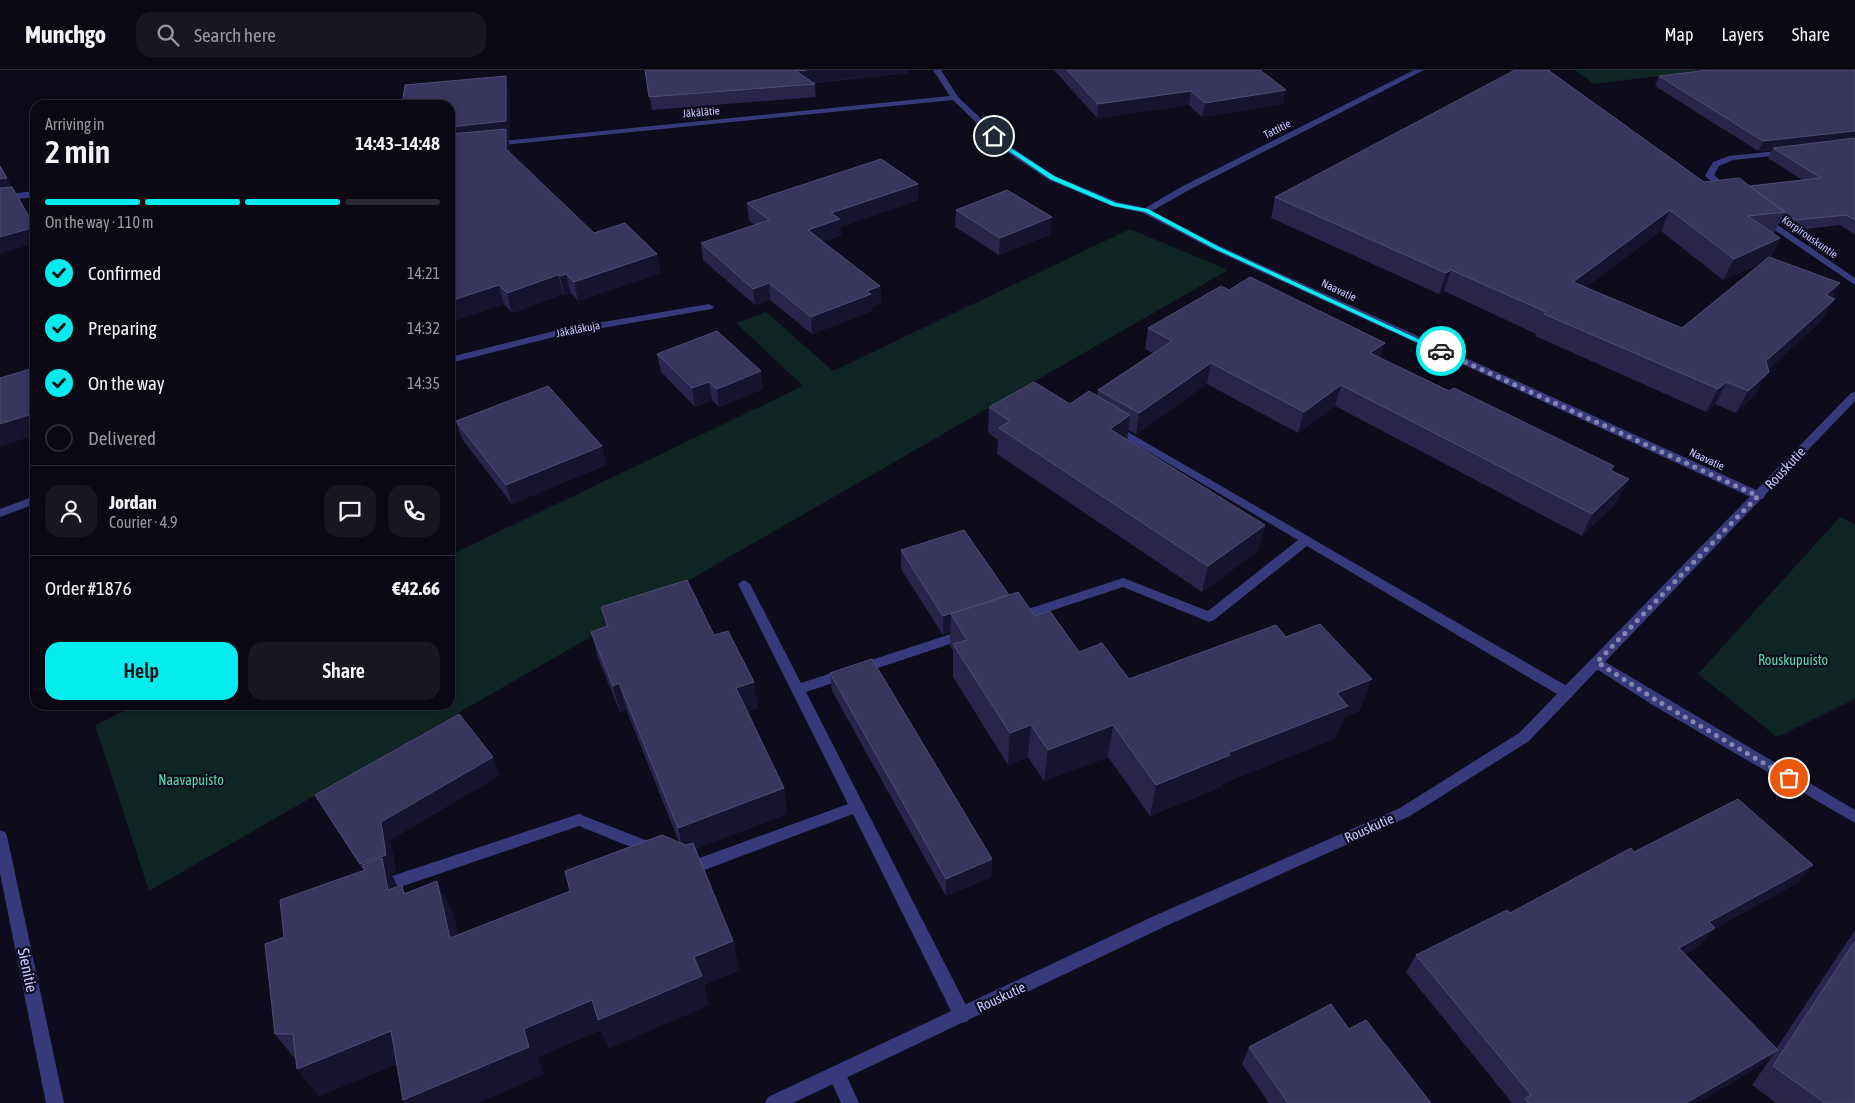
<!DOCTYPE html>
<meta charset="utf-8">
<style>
:root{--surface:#0a0815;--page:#181622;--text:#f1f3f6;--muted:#999aa0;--line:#2a2934;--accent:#04eced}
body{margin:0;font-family:"Asap Condensed",sans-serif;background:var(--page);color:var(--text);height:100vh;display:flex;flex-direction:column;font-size:19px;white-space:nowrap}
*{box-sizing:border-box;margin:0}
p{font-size:16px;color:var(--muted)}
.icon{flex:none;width:28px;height:28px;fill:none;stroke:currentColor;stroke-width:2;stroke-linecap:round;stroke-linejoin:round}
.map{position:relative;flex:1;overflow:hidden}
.side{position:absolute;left:30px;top:30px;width:425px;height:610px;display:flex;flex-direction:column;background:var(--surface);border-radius:15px;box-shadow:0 2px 8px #0003,0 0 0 1px var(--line)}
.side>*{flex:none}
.pin{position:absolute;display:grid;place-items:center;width:42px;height:42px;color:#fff;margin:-21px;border:2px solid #fff;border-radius:50%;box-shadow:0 1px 5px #0007}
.courier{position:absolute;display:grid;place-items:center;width:50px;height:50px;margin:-25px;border:4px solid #04eced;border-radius:50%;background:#fff;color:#222;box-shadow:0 1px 6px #0007}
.summary em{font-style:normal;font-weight:600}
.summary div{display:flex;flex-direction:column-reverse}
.summary{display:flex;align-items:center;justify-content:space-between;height:85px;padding:0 15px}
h1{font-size:32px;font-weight:600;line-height:38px}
.bar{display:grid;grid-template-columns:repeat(4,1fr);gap:8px 5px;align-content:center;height:60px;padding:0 15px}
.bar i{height:6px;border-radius:4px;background:var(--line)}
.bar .current{background:var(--accent)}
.bar p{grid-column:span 4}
.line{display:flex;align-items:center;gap:12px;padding:0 15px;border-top:1px solid var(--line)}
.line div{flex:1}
.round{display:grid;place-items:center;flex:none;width:52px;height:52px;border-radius:15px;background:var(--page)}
ol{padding:0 15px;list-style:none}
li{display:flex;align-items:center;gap:15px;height:55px}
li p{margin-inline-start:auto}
li .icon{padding:5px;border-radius:50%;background:var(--accent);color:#111;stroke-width:4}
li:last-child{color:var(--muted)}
li i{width:28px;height:28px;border:2px solid var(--line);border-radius:50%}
.action{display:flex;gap:10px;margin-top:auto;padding:10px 15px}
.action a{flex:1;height:58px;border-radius:15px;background:var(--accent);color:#111;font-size:20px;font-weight:600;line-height:58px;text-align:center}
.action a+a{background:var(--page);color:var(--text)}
header{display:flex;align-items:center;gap:30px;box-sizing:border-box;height:70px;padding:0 25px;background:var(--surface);border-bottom:1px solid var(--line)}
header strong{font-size:24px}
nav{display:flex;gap:28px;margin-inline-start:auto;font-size:18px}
.search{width:350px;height:45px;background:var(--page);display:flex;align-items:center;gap:12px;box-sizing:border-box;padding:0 18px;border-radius:15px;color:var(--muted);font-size:19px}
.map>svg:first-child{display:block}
.green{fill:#0f2523}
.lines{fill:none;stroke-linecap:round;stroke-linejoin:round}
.service{fill:#373a7a;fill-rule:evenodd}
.minor{fill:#373a7a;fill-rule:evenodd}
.tertiary{fill:#373a7a;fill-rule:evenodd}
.wall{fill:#28244a;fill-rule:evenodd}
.shaded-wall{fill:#16132f}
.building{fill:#39365d;stroke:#504c76}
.route{fill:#04eced}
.done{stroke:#8785af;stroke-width:5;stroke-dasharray:0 9}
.labels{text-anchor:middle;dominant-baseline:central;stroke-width:4.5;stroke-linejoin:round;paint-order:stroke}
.far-street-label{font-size:11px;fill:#c8c7fe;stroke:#0d0b1c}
.street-label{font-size:14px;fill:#c8c7fe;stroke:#0d0b1c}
.park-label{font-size:14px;fill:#55dcae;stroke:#0d0b1c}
.near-street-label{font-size:16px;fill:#c8c7fe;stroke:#0d0b1c}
</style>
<header>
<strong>Munchgo</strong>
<div class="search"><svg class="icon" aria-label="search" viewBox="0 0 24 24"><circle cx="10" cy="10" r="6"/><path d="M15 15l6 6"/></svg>Search here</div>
<nav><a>Map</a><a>Layers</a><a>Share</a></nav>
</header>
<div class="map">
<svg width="1855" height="1033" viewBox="0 0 1855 1033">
<rect width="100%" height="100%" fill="#0d0b1c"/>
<path class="green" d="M1575,0H1708L1594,14Z
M1130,159L1228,200L149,821L95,655L137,635H450V485L803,316L736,253L766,242L833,301Z
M1840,447L1855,454V629L1777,667L1698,604Z"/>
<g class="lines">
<path class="service" d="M1114,354L1572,619L1574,623L1572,627L1567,628L1562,627L1307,476L1214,550L1209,552L1123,517L1023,550H1013L1012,547L1013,544L1123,508L1208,541L1298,470L1110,359L1109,357L1110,355Z
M744,510L750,514L801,613L966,559L971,561L972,564L971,567L806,622L968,939L970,945L968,951L962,953L956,951L853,744L694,804L682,800L679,795L682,790L687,788L694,790L848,734L738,514Z
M579,744L658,775L661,780L658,785L653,786L579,756L380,824L375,822L372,817L375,812L380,810Z"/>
<path class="minor" d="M933,0H941L958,27L1010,76L1055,106L1118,132L1145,138L1183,116L1414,0H1424L1189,120L1152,141L1220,176L1763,423L1765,426L1763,429H1755L1214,180L1143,143L1112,136L1049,110L1004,80L953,30L492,76L488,74L492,72L950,26Z
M1787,80L1791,82L1790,84L1733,90L1719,96L1714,105L1732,120V124H1726L1705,106L1713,92L1729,86Z
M35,121V127L0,131V125Z
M1763,145L1855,208V215L1760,150V146Z
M709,234L714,237L712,239L562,265L450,293V287L562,259Z
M35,426V434L0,447V439Z
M1597,587L1855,740V753L1651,634L1592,596L1590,592L1592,588Z
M0,760L5,762L7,766L64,1033H46L0,803Z
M837,995L843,998L859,1033H841L828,1004L831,998Z"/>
<path class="tertiary" d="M1855,322V331L1529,671L1410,746L1166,856L793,1033H765L768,1027L1154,846L1400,738L1519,663L1851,323Z"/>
</g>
<path class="wall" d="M645,0L909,3L814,13L815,14L816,27L652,40Z
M1054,0H1260L1283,34L1202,47L1189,35L1097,48Z
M1855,0V165L1840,155L1790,161L1779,153L1774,163H1772L1780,168L1771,187L1831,227L1822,250L1768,300L1756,324L1736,343L1715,334L1706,342L1535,266L1536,264L1444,221L1439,224L1271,148L1275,127L1704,112L1750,116L1802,110L1768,88L1772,80L1758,81L1655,16L1659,6ZM1661,161L1723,210L1762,193L1682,258L1586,217Z
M510,23V69H508L510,77V83L594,163L657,184L661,203L578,231L571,223L564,226L563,224L512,243L504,234L450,252V35Z
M918,114V130L840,157L841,165L823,172L880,216L881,233L872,236V241L812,264L770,230L755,235L703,190L701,173L755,155L749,150L747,133Z
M956,140L1051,164L999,185L955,157Z
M1229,220L1385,273L1380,288L1449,321L1614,396L1612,401L1618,431L1582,466L1335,336L1298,363L1207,314L1136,364L1128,360L1127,370L1265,455L1258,481L1202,522L997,384L998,370L988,363L989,337L1070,334L1097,326L1098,320L1153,283L1145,279L1148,258Z
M657,284L763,319L719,337L712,330L695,337L661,302Z
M456,351L602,376L606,395L512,434L462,369Z
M901,480L1009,525L1079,582L1129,609L1286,567L1372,609L1359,641L1344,647L1336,668L1222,714L1221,717L1150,746L1108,687L1044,711L1028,687L1008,695L953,607V581L950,576V562L943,565L901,499Z
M601,537L714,565L758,638L747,642L784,718L787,744L695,779L733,871L739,900L704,915L709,935L609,978L601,960L538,987L543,1005L397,994L319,1026L297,999L296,990L275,964L284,867L363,800L326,743L315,725L500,705L390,770L396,803L391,804L398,817L406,823L453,842L458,865L570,821L679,772L626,639L620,642L598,588L591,562L606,557Z
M830,603L992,789L991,807L946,826L832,621Z
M1634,782L1813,795L1797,813L1715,858L1700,875L1685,884L1776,979L1855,860V1033H1776L1752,1015L1773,985L1760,996L1697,1033H1512L1406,902L1416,885L1510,843Z
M1349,959L1431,1033H1269L1242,994L1249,977Z"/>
<path class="shaded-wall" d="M807,0H909V3L797,14L796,1Z
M506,6L510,23V69H508L510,77V97L506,79L450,75V57Z
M1286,20L1283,34L1202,47L1205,33Z
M1191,21L1189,35L1097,48L1098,34Z
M1855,61V71L1773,78L1772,80L1758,81L1763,71Z
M7,108L14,121L0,124V109Z
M918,114V130L840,157L841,165L809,177L808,160L831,143Z
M1670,140L1661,161L1564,233L1573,212Z
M1052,147L1051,164L999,185L1000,168Z
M35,157V173L0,184V167Z
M1780,168L1769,190L1723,210L1734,189Z
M657,184L661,203L578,231L574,212Z
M1451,200L1444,221L1439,224L1446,203Z
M566,204L571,223L564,226L560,206Z
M558,205L563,224L512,243L507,223Z
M769,213L770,230L755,235L753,219Z
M1840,213L1827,235L1826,225Z
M499,215L504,234L450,252V231Z
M880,216L881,233L872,236V241L812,264L811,247L867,221Z
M1835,229L1822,250L1753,314L1766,291Z
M1385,273L1378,294L1370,283Z
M1211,293L1207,314L1136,364L1139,343Z
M761,301L763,319L719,337L717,319Z
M1769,302L1756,324L1736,343L1748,321Z
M709,312L712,330L695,337L692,318Z
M1727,312L1715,334L1706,342L1718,319Z
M1341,315L1335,336L1298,363L1304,342Z
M35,343V365L0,377V354Z
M1130,345L1127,371L1110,359Z
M602,376L606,395L512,434L506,415Z
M1629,409L1618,431L1582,466L1592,444Z
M1265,455L1258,481L1202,522L1208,496Z
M1009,525L951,544L950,562L943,565V546Z
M1372,609L1359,641L1344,647L1336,668L1222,714L1221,717L1150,746L1156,715L1228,683L1337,623Z
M754,612L758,638L740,645L736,618Z
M619,613L626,639L620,642L613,616Z
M1031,655L1028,687L1008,695L1010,663Z
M1113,655L1108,687L1044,711L1048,680Z
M493,687L500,705L390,770L396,803L391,804L399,819L405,851L371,811H370L360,794L381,752Z
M784,718L787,744L684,783L678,758Z
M992,789L991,807L946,826V809Z
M1813,795L1797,813L1694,869L1709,852Z
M437,811L453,842L466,897L450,868Z
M1715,858L1700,875L1665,895L1679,878Z
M733,871L739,900L704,915L709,935L609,978L601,960L538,987L543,1005L478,1033H405L403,1030L524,959Z
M391,961L409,989L319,1026L297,999Z
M1778,980L1760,996L1697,1033H1686Z"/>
<path class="building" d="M645,0H807L796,1L815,14L649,27Z
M1067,0H1260L1286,20L1205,33L1191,21L1098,34Z
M1515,0H1548L1704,112L1739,108L1785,142L1748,146L1780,168L1734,189L1670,140L1573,212L1682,258L1769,187L1840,213L1826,225L1835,229L1766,291L1769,302L1748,321L1727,312L1718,319L1544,244L1546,242L1451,200L1446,203L1275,127Z
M1709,0H1855V61L1763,71L1659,6Z
M506,6V51L450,57V35H402L405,15Z
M506,59V79L594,163L625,153L657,184L574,212L566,204L560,206L558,205L507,223L499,215L450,231V64Z
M1855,68V150L1846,145L1795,150L1750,116L1821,108L1773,78Z
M881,89L918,114L831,143L840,149L808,160L880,216L867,221L871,224L811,247L769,213L753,219L701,173L769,150L747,133Z
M0,96L7,108L0,109Z
M12,117L35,157L0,167V118Z
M1007,120L1052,147L1000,168L956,140Z
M1250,207L1385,273L1370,283L1449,321L1454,318L1614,396L1610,400L1629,409L1592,444L1341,315L1304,342L1211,293L1139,343L1098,320L1172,271L1148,258L1221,216L1229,220Z
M717,261L761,301L717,319L709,312L692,318L657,284Z
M34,298L35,301V343L0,354V308Z
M1034,312L1070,334L1089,321L1130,345L1110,359L1265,455L1208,496L999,358L1010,351L989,337Z
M548,316L602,376L506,415L456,351Z
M964,460L1009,525L943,546L901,480Z
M687,510L714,565L728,561L754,612L736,618L784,718L678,758L619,613L613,616L591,562L608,556L601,537Z
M1018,522L1035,546L1050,541L1079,582L1102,573L1129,609L1276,555L1286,567L1320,554L1372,609L1337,623L1348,636L1228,683L1230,685L1156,715L1113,655L1048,680L1031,655L1010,663L953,574L967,570L951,544Z
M872,589L992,789L946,809L830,603Z
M459,644L493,687L381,752L386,785L360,794L315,725Z
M1738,729L1813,795L1709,852L1715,858L1679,878L1778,980L1686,1033H1529L1525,1028L1531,1025L1416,885L1507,840L1510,843L1631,778L1634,782Z
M662,765L686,775L693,773L733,871L694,887L702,906L598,950L592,930L524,959L529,977L403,1030L391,961L297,999L293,964H275L265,874L284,867L280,830L365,800L362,795L382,788L388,820L402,815L404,824L437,811L450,868L570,821L565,801Z
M1855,871V1033H1825L1773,996Z
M1331,934L1349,959L1366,950L1431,1033H1288L1249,977Z"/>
<path class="route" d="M993,64H996L1009,77L1054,106L1116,133L1148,139L1219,177L1444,281L1438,282L1215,179L1145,142L1113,136L1050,109L1006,79Z"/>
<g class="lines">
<path class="done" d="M1441,281L1758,426L1597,592L1656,630L1789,708"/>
</g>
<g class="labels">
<g class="far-street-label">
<text transform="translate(701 42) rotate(-5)">Jäkälätie</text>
<text transform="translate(1277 59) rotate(-27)">Tattitie</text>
<text transform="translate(1810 167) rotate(35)">Korpirouskuntie</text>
<text transform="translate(1339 220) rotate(25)">Naavatie</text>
<text transform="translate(578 259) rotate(-11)">Jäkäläkuja</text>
<text transform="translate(1707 389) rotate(25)">Naavatie</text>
</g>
<g class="street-label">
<text transform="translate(1785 398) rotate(-47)">Rouskutie</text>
<text transform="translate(1369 758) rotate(-24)">Rouskutie</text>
<text transform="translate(1001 927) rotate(-25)">Rouskutie</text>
</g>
<g class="park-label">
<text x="1793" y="590">Rouskupuisto</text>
<text x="191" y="710">Naavapuisto</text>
</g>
<g class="near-street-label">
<text transform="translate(28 900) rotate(78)">Sienitie</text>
</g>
</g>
</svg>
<div class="pin" style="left:1789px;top:708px;background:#ea580c"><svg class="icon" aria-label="bag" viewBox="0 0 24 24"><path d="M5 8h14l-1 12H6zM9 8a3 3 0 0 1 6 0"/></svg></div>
<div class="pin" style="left:994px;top:66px;background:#1f2937"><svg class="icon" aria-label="home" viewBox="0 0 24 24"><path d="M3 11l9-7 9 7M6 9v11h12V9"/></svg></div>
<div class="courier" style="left:1441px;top:281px"><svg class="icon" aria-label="car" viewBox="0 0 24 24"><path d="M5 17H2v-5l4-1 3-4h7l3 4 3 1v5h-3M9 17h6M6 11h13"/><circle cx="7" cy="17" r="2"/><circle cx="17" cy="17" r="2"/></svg></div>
<section class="side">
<div class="summary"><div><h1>2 min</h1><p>Arriving in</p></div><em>14:43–14:48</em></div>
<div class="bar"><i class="current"></i><i class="current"></i><i class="current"></i><i></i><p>On the way · 110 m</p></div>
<ol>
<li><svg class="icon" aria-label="check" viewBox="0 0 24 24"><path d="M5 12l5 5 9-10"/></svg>Confirmed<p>14:21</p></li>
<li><svg class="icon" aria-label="check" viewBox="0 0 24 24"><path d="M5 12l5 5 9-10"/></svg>Preparing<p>14:32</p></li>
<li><svg class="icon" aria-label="check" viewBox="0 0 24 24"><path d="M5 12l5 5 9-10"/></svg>On the way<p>14:35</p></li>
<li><i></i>Delivered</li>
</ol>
<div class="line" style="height:90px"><a class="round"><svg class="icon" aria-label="person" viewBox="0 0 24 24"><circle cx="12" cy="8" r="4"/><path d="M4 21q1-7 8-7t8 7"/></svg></a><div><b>Jordan</b><p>Courier · 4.9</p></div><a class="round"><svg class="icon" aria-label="chat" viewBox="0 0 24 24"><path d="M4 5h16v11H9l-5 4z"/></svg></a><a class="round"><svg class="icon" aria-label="phone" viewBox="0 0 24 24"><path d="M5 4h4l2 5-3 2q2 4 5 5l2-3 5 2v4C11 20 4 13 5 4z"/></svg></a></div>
<div class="line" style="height:65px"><div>Order #1876</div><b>€42.66</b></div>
<div class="action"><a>Help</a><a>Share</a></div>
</section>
</div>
